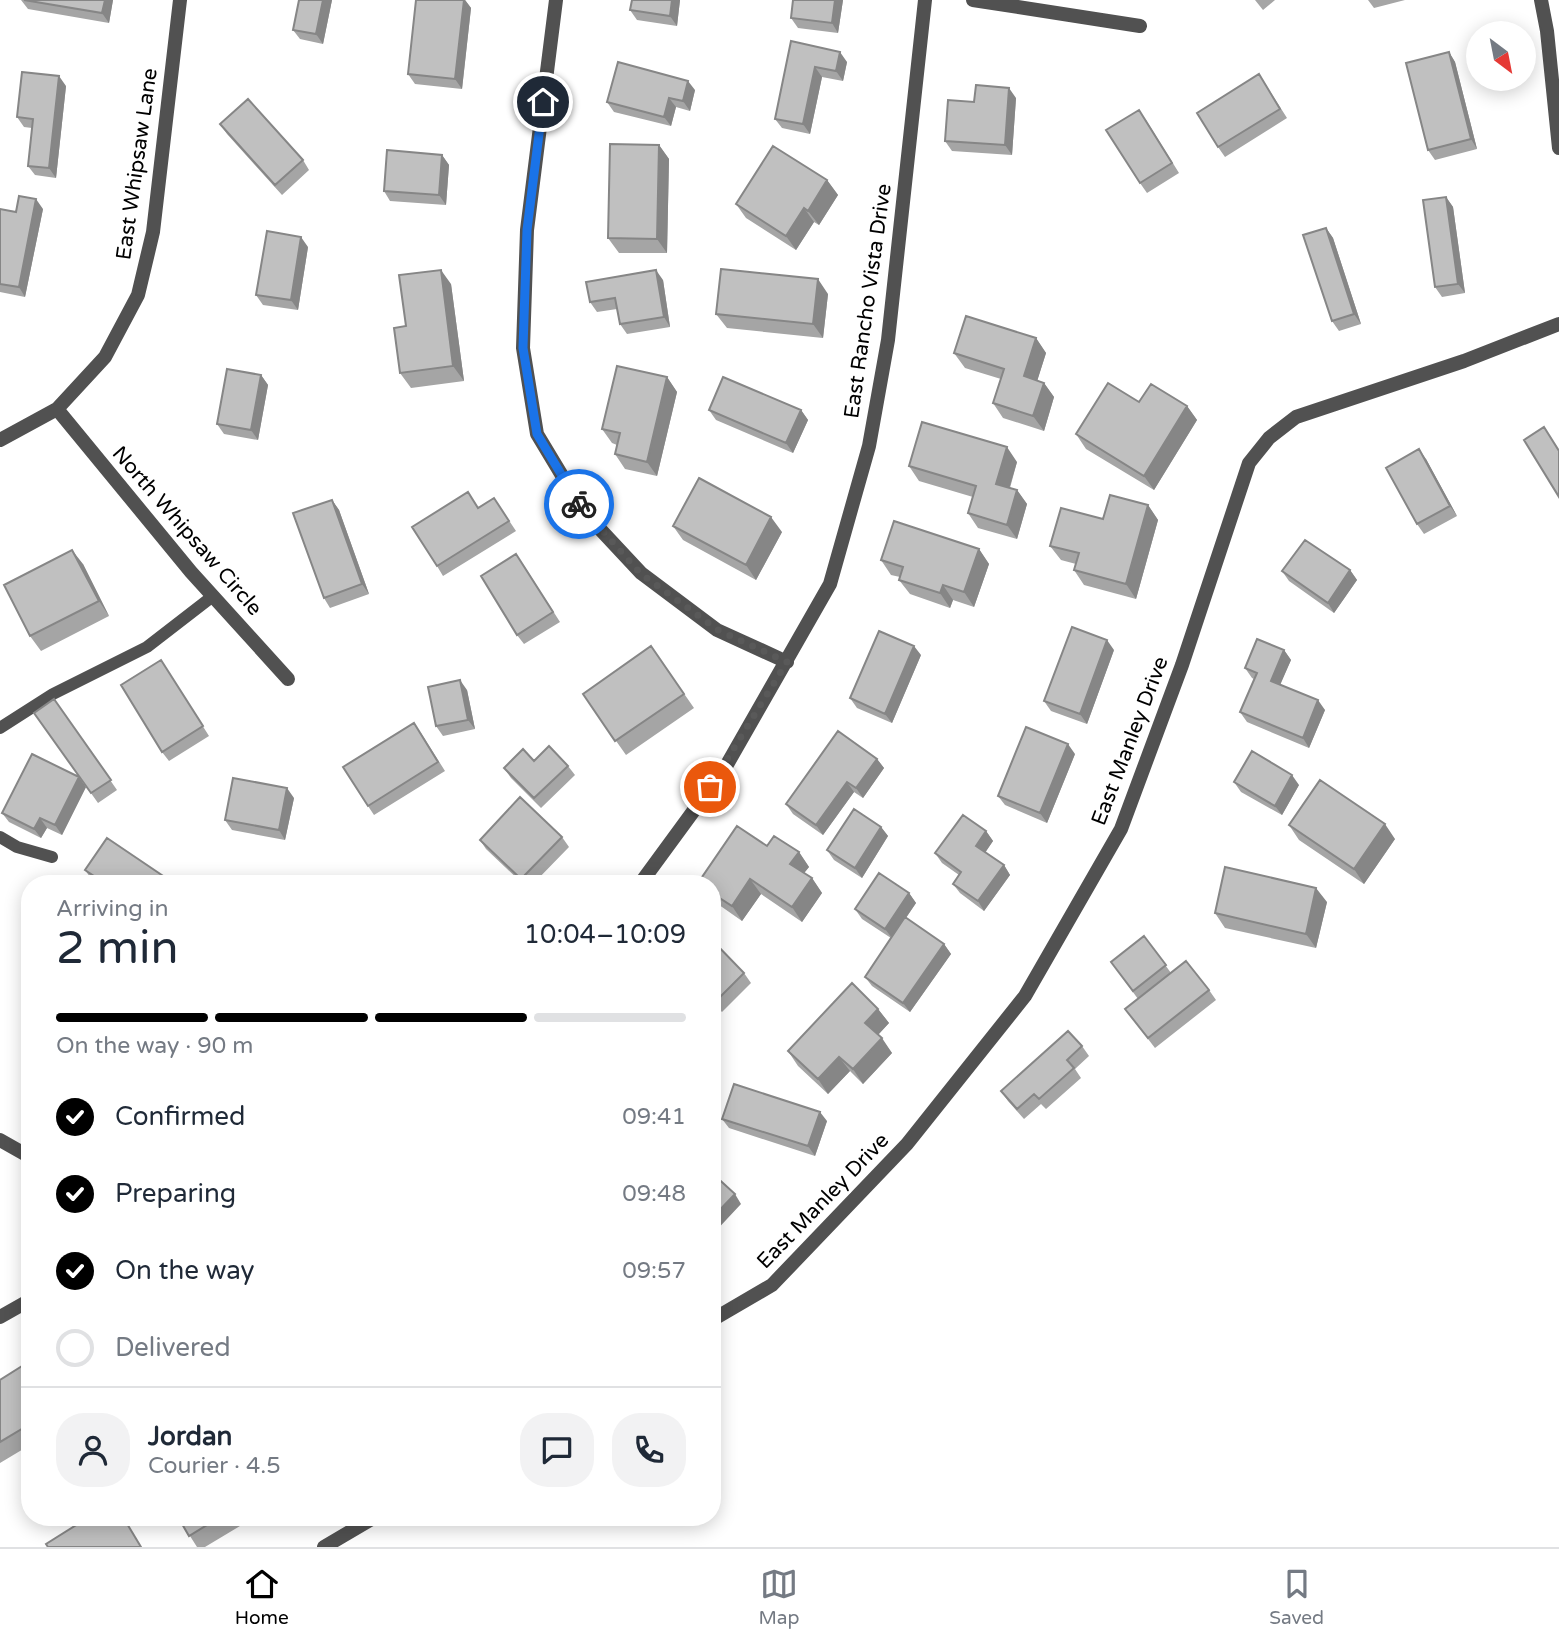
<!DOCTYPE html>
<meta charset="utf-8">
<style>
:root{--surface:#fff;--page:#f2f2f3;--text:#1f2937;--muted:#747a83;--line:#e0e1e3;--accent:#000}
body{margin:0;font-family:"Varela Round",sans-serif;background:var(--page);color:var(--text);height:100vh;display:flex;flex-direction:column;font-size:26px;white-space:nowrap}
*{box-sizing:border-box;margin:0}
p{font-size:23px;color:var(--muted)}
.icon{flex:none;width:38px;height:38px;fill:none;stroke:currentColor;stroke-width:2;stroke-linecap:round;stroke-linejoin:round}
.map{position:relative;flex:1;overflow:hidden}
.details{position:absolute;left:21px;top:875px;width:700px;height:651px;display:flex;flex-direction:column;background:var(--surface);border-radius:28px;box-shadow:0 4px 18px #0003}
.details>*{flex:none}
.needle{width:46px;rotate:148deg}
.tools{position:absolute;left:1466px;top:21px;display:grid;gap:14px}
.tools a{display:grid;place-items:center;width:70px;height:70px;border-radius:50%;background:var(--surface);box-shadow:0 4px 18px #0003;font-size:35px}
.pin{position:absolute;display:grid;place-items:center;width:60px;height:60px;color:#fff;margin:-30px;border:4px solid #fff;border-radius:50%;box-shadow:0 2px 7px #0007}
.courier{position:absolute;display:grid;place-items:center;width:70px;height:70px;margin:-35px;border:5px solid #1a73e8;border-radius:50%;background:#fff;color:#222;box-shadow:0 2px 9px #0007}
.head em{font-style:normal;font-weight:600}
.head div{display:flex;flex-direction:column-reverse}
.head{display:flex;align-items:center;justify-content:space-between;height:119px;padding:0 35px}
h1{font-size:46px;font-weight:600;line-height:52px}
.bar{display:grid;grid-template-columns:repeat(4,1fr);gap:10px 7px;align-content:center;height:84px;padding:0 35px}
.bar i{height:9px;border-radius:5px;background:var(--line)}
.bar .on{background:var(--accent)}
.bar p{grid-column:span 4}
.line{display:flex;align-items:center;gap:18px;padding:0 35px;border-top:2px solid var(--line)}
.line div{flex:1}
.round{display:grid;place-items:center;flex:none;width:74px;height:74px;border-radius:28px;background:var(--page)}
ol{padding:0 35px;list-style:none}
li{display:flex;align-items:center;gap:21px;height:77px}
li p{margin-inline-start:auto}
li .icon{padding:7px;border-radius:50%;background:var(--accent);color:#fff;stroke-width:4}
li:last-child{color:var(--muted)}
li i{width:38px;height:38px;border:4px solid var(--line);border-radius:50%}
.tabs{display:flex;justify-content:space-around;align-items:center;height:98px;border-top:2px solid var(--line);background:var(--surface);font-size:19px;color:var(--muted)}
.tabs a{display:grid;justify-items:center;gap:4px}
.tabs .on{color:var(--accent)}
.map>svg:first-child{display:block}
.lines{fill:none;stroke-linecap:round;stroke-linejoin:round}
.service{stroke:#515151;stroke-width:12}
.minor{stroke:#515151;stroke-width:14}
.wall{fill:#a5a5a5}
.shaded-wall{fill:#868686}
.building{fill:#c0c0c0;stroke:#868686;stroke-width:2}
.done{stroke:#595959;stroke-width:7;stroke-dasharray:0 12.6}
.route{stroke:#1a73e8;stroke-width:9}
.labels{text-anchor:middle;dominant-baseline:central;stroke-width:5;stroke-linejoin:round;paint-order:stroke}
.street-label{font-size:21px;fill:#000;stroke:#fff}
</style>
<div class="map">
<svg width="1559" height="1547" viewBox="0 0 1559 1547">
<rect width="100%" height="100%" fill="#fff"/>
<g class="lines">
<path class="service" d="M0,728L53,694L147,647L213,596
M0,837L17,847L52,857"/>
<path class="minor" d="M556,0L527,230L523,348L537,434L584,512L641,573L717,630L787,662
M973,0L1140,26
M1541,0L1547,31L1559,148
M57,409L191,572L288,679
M0,440L57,409L105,357L138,295L153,232L180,0
M640,884L725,768L830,584L869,446L888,340L925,0
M0,1140L30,1157
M0,1317L30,1300
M712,1320L772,1285L907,1144L1025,996L1121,829L1182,665L1249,463L1269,438L1296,417L1464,361L1559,324
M324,1547L375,1517"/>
</g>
<path class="wall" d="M21,0H113L109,23L28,9Z
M299,0H332L323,44L300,39L293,30Z
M416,0H465L471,8L462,89L415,84L408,74Z
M632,0H680L677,26L637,20L630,10Z
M793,0H843L838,33L798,28L791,18Z
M1255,0H1275L1263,10Z
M1368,0H1405L1374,8Z
M791,41L847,62L843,81L822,77L810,134L782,128L775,119Z
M1449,52L1455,62L1477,149L1435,160L1428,150Z
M1259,74L1287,118L1225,157L1218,147Z
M66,86L56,178L35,175L28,166L32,128L24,127L17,117Z
M695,90L690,111L676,107L671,126L614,112L607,102Z
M1016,98L1012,155L952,151L945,141L974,102Z
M1146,120L1179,173L1147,193L1140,183Z
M220,124L303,160L309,170L282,195L227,134Z
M659,145L669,159L667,253H619L608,238Z
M442,155L449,165L446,205L390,201L384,191Z
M827,180L838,195L819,225L814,222L796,250L746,218L736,204Z
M1446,197L1453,207L1465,293L1442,297L1435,287Z
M0,209L16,212L43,209L25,297L0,292Z
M1326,228L1333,238L1361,324L1339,331L1332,321Z
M308,247L298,310L263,305L256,295Z
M663,280L670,327L627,334L620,324L617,309L597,312L590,302Z
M451,284L464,381L411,388L400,373L406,326Z
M828,294L823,338L727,328L716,314Z
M1036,338L1046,353L1037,381L1044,383L1054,397L1044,431L1003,418L993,403L1001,379L965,368L954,353Z
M261,375L268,385L258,440L224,434L217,424Z
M667,377L677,392L657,476L625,469L615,454L617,445L612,443L602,429Z
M1139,402L1187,406L1197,420L1154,490L1086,449L1076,434Z
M709,410H801L808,420L793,453L716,420Z
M1426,459L1457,516L1424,534L1417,524Z
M1017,462L1010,488L1017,490L1027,504L1017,539L978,528L968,513L973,497L919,481L909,466Z
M494,498L516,531L443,576L437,566L479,507Z
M332,500L339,510L369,594L330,608L324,598Z
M1148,505L1158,520L1136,599L1084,585L1074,570L1076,564L1061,560L1050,546L1103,519Z
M673,526L782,532L756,580L683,540Z
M979,549L989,564L974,607L953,600L950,608L910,594L899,580L900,577L891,575L881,560Z
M83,564L109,616L41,651L30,636Z
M523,564L560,622L524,644L517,635Z
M1350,570L1357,580L1334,613L1289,581L1282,571Z
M651,646L694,708L626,755L583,694Z
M1114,650L1087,724L1051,711L1044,701Z
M1284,650L1291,660L1280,684L1325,710L1309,748L1247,722L1240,712L1254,679L1252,678L1245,668Z
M921,655L892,723L857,708L850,698Z
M161,660L209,736L169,761L162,752Z
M467,690L475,729L443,736L436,726Z
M54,699L117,790L98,803L34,713Z
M421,733L445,771L374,815L368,806Z
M1075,754L1047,823L1005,805L998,796Z
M877,759L884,768L863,798L854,792L823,835L793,814L786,804Z
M534,761L568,766L575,775L541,808L511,778L504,768Z
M1234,782L1299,785L1282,815L1241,792Z
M86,787L62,835L47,828L41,838L9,822L2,813Z
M294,798L285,840L232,830L225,820Z
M1289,825L1395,839L1364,884L1299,840Z
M881,827L888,836L862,878L834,860L827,850Z
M986,831L993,841L985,852L1004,865L1010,875L984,911L960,893L953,884L959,875L942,863L935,853Z
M562,837L569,847L533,884H523L486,849L480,840Z
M767,846L799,852L809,867L804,873L812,878L822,893L802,922L761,894L742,921L712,900V884Z
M85,870L175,884H95Z
M909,893L916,903L906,918L944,944L951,954L910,1012L872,986L865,977L891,938L862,919L855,909Z
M1327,902L1316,948L1225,928L1215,913Z
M1144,936L1171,973L1209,990L1216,1000L1155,1048L1125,1009L1138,999L1111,962Z
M712,940L744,973L751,983L722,1012L712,1002Z
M878,1009L889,1023L878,1035L892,1053L863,1084L850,1071L828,1094L798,1066L788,1051Z
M1082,1046L1089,1056L1075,1069L1081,1078L1046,1109L1041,1104L1024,1119L1008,1101L1001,1091Z
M722,1119L827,1121L815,1156L729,1128Z
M30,1361V1445L0,1463V1380Z
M178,1517H255L205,1547H197Z"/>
<path class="shaded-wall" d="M105,0H113L109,23L102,13Z
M323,0H332L323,44L316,34Z
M464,0H465L471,8L462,89L455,79Z
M672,0H680L677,26L670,16Z
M835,0H843L838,33L832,23Z
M840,52L847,62L843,81L836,71Z
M1449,52L1455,62L1477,149L1471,139Z
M815,67L822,77L810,134L803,124Z
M59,76L66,86L56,178L49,168Z
M688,81L695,90L690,111L683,101Z
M1009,88L1016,98L1012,155L1005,145Z
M669,98L676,107L671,126L664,117Z
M659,145L669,159L667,253L657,239Z
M442,155L449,165L446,205L439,195Z
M827,180L838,195L819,225L808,211Z
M1446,197L1453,207L1465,293L1458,284Z
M36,199L43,209L25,297L19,287Z
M804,208L814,222L796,250L786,236Z
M1326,228L1333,238L1361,324L1354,314Z
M301,237L308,247L298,310L291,300Z
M441,270L451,284L464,381L453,366Z
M656,270L663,280L670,327L664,317Z
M818,279L828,294L823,338L813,324Z
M1036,338L1046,353L1034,391L1024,376Z
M261,375L268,385L258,440L251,430Z
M667,377L677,392L657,476L647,462Z
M1044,383L1054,397L1044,431L1033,416Z
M1187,406L1197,420L1154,490L1144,476Z
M801,410L808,420L793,453L786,443Z
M1007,447L1017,462L1006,499L996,484Z
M1419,449L1426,459L1457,516L1450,506Z
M1017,490L1027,504L1017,539L1007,525Z
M332,500L339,510L369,594L362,584Z
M1148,505L1158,520L1136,599L1126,584Z
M771,517L782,532L756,580L746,565Z
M979,549L989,564L974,607L964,592Z
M72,550L83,564L109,616L99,601Z
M1350,570L1357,580L1334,613L1328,603Z
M943,585L953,600L950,608L940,593Z
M1107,640L1114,650L1087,724L1080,714Z
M914,646L921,655L892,723L885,714Z
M1284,650L1291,660L1278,690L1271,681Z
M460,680L467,690L475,729L468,720Z
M1318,700L1325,710L1309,748L1303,738Z
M1068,744L1075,754L1047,823L1040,813Z
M877,759L884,768L863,798L856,788Z
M1292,775L1299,785L1282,815L1275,806Z
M79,777L86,787L62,835L55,825Z
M847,782L854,792L823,835L816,825Z
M287,788L294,798L285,840L279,830Z
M40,818L47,828L41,838L34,829Z
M1385,824L1395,839L1364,884L1354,869Z
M881,827L888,836L862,878L855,868Z
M986,831L993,841L983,856L976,846Z
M799,852L809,867L800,878L790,864Z
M1004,865L1010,875L984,911L978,901Z
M812,878L822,893L802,922L792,907Z
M750,879L761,894L742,921L732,906Z
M1316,888L1327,902L1316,948L1306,934Z
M909,893L916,903L892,938L885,929Z
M944,944L951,954L910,1012L903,1003Z
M878,1009L889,1023L876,1037L865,1023Z
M882,1038L892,1053L863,1084L853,1069Z
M839,1057L850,1071L828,1094L818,1079Z
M820,1112L827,1121L815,1156L808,1146Z
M735,1194L741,1204L712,1235V1218Z"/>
<path class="building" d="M24,0H105L102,13Z
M299,0H323L316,34L293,30Z
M416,0H464L455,79L408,74Z
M632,0H672L670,16L630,10Z
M793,0H835L832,23L791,18Z
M791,41L840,52L836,71L815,67L803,124L775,119Z
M1449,52L1471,139L1428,150L1406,63Z
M618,62L688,81L683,101L669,98L664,117L607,102Z
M22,72L59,76L49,168L28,166L33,119L17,117Z
M1259,74L1280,109L1218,147L1197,113Z
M976,85L1009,88L1005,145L945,141L948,100L974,102Z
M248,99L303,160L275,185L220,124Z
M1139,110L1172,163L1140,183L1106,130Z
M610,144L659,145L657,239L608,238Z
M773,146L827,180L808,211L804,208L786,236L736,204Z
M387,150L442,155L439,195L384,191Z
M19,196L36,199L19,287L0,284V209L16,212Z
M1446,197L1458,284L1435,287L1423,200Z
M1326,228L1354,314L1332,321L1303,235Z
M267,231L301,237L291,300L256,295Z
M721,269L818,279L813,324L716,314Z
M441,270L453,366L400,373L394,328L406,326L399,275Z
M656,270L664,317L620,324L615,298L590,302L586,282Z
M966,316L1036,338L1024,376L1044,383L1033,416L993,403L1004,369L954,353Z
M617,366L667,377L647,462L615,454L620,433L602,429Z
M227,369L261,375L251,430L217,424Z
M723,377L801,410L786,443L709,410Z
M1108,383L1139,402L1151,384L1187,406L1144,476L1076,434Z
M922,422L1007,447L996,484L1017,490L1007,525L968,513L976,486L909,466Z
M1544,427L1559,451V497L1524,440Z
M1419,449L1450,506L1417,524L1386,468Z
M699,478L771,517L746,565L673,526Z
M468,492L478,508L494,498L509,521L437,566L412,527Z
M1110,495L1148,505L1126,584L1074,570L1079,553L1050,546L1061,508L1103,519Z
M332,500L362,584L324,598L293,513Z
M894,521L979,549L964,592L943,585L940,593L899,580L903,567L881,560Z
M1305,540L1350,570L1328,603L1282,571Z
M72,550L99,601L30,636L4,585Z
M516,554L553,612L517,635L481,576Z
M1072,627L1107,640L1080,714L1044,701Z
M879,631L914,646L885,714L850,698Z
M1257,639L1284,650L1271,681L1318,700L1303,738L1240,712L1257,673L1245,668Z
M651,646L684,694L615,741L583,694Z
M161,660L203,726L162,752L121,685Z
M460,680L468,720L436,726L428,687Z
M54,699L111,780L91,793L34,713Z
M414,723L438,762L368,806L343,767Z
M1026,727L1068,744L1040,813L998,796Z
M838,731L877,759L856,788L847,782L816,825L786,804Z
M549,746L568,766L534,798L504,768L523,749L534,761Z
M1252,751L1292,775L1275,806L1234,782Z
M32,754L79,777L55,825L40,818L34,829L2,813Z
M233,778L287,788L279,830L225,820Z
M1320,780L1385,824L1354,869L1289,825Z
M520,797L562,837L521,879L480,840Z
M854,809L881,827L855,868L827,850Z
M963,815L986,831L976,846L1004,865L978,901L953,884L961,872L935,853Z
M737,826L767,846L774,836L799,852L790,864L812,878L792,907L750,879L732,906L712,893V884L698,883Z
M107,838L175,884H106L85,870Z
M1225,867L1316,888L1306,934L1215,913Z
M879,873L909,893L885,929L855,909Z
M905,917L944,944L903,1003L865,977Z
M1144,936L1166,965L1133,991L1111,962Z
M712,940L744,973L715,1002L712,999Z
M1186,961L1209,990L1148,1038L1125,1009Z
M852,983L878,1009L865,1023L882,1038L853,1069L839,1057L818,1079L788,1051Z
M1068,1031L1082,1046L1067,1060L1074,1068L1039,1099L1034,1094L1017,1109L1001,1091Z
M734,1084L820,1112L808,1146L722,1119Z
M712,1173L735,1194L712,1218Z
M30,1361V1424L0,1442V1380Z
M89,1517H123L141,1547H48L46,1544Z
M178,1517H220L189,1536Z"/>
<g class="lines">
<path class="done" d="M579,504L640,573L718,630L787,662L710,787"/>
<path class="route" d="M543,102L527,230L523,348L537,434L579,504"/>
</g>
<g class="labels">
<g class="street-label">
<text transform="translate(137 164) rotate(-82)">East Whipsaw Lane</text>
<text transform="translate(868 301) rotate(-82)">East Rancho Vista Drive</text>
<text transform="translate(187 531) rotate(49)">North Whipsaw Circle</text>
<text transform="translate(1130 741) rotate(-69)">East Manley Drive</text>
<text transform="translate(823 1201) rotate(-46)">East Manley Drive</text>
</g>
</g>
</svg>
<div class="tools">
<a><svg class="needle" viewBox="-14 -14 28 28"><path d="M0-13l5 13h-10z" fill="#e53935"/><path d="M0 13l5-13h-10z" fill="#747a83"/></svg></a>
</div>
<div class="pin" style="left:710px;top:787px;background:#ea580c"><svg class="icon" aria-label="bag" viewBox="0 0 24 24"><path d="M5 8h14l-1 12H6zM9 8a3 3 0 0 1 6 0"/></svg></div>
<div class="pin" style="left:543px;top:102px;background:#1f2937"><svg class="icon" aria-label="home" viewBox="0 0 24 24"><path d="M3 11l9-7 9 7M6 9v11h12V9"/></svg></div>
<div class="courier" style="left:579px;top:504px"><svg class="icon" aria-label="bike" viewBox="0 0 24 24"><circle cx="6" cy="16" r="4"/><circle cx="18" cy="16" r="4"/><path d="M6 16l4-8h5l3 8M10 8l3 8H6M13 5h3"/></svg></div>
<section class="details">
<div class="head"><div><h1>2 min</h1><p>Arriving in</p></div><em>10:04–10:09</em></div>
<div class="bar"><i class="on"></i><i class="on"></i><i class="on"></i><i></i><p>On the way · 90 m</p></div>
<ol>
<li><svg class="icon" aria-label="check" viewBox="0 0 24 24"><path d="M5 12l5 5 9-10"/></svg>Confirmed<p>09:41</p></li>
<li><svg class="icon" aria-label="check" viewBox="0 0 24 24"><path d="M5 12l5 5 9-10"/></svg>Preparing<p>09:48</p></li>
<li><svg class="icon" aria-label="check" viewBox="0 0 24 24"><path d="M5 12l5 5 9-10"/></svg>On the way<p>09:57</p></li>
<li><i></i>Delivered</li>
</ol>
<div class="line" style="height:126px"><a class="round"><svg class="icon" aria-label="person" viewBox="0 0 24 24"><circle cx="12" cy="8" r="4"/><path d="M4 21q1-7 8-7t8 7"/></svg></a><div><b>Jordan</b><p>Courier · 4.5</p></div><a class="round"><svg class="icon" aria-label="chat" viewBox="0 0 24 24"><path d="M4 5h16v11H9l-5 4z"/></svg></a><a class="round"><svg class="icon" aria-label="phone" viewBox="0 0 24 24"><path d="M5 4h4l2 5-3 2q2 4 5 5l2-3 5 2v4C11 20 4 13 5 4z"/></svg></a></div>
</section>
</div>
<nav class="tabs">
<a class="on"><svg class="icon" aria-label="home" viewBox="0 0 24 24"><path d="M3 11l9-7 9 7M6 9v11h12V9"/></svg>Home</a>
<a><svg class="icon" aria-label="map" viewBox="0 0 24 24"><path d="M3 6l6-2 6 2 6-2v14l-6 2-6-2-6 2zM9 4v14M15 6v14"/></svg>Map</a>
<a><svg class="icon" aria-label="saved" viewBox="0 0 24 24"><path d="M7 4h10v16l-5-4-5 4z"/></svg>Saved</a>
</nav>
